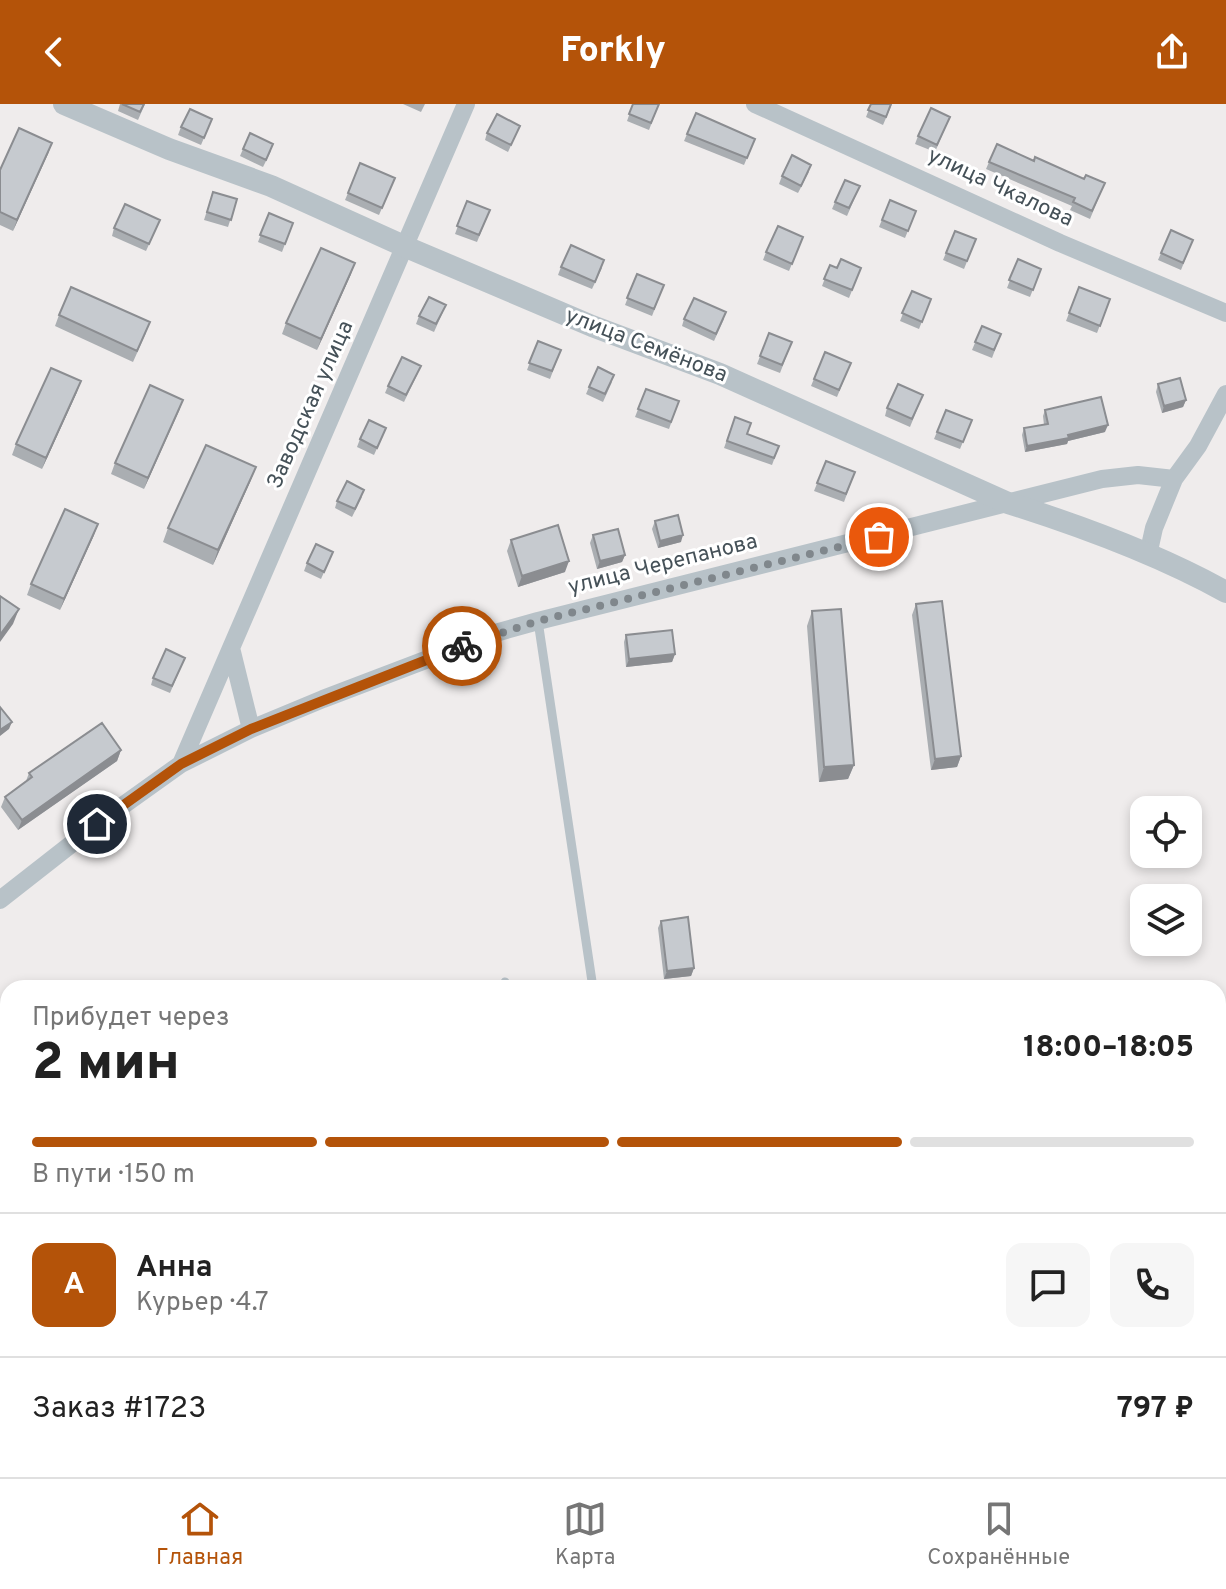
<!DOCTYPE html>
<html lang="ru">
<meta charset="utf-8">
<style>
:root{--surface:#fff;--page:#f6f6f6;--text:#222;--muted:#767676;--line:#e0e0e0;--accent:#b45309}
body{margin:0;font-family:Overpass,sans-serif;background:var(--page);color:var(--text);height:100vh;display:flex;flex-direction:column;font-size:30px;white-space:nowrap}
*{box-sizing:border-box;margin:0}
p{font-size:26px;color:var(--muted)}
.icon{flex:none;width:44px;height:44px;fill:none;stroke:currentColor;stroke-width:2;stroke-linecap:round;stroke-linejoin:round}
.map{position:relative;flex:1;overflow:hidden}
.side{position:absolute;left:0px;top:876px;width:1226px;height:498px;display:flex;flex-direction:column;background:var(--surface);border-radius:24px 24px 0 0;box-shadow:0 4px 12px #0003}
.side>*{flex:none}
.buttons{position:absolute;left:1130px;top:692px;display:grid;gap:16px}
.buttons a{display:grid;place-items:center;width:72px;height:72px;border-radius:16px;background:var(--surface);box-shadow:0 4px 12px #0003;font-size:40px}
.pin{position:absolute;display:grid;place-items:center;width:68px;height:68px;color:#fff;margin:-34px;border:4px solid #fff;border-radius:50%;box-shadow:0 2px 8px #0007}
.courier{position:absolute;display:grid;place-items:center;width:80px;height:80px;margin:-40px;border:6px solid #b45309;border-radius:50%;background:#fff;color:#222;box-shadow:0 2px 10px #0007}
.head em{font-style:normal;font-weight:800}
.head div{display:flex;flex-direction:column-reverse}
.head{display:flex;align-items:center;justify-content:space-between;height:136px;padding:0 32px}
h1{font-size:52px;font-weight:800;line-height:60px}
.bar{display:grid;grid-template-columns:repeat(4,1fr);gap:12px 8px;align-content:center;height:96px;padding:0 32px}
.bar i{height:10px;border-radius:6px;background:var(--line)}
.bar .on{background:var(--accent)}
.bar p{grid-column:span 4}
.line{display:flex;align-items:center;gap:20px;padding:0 32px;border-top:2px solid var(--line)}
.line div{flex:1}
.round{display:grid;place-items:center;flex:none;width:84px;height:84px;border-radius:16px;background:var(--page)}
header{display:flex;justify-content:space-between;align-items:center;height:104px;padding:0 32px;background:var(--accent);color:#fff;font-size:36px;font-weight:800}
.tab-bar{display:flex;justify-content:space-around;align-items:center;height:112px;border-top:2px solid var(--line);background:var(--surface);font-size:22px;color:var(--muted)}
.tab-bar a{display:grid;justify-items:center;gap:4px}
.tab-bar .on{color:var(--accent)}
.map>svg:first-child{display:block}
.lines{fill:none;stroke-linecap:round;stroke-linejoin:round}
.service{stroke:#b8c2c8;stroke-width:9}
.minor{stroke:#b8c2c8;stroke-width:18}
.tertiary{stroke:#b8c2c8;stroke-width:22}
.wall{fill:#aaaeb2}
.shaded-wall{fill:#8b8d91}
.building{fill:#c6cacf;stroke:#8b8d91;stroke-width:2}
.done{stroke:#80878c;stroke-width:8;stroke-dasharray:0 14.4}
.route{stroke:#b45309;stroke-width:10}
.labels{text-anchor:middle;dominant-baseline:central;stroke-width:6;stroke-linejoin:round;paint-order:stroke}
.street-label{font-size:22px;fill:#455158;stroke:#fff}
</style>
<header><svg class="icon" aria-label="back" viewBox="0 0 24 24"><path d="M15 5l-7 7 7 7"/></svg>Forkly<svg class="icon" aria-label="share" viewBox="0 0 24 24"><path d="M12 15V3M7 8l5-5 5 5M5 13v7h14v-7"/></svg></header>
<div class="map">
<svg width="1226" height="1373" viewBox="0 0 1226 1373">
<rect width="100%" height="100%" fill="#efecec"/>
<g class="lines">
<path class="service" d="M538,517L593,884
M505,878L506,884
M1218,1273L1226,1272
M0,1303L8,1302
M153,1366L156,1373
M308,1366L310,1373
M949,1366V1373
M562,1373L568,1366"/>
<path class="minor" d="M755,0L1060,139L1226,209
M1148,451L1154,424L1174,375L1198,342L1226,290
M251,625L231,544L466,0
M181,660L231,544
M0,796L97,720L181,660L251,625L323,595L499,528L538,517L1102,375L1138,371L1174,375"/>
<path class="tertiary" d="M64,0L169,45L271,82L406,143L592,222L720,270L1008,399C1081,422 1158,450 1226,488"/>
</g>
<path class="wall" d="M120,0H145L138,16L118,7Z
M403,0H425L421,8Z
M633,0H659L649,26L627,17Z
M871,0H892L883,21L866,13Z
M696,9L755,35L744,61L684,37Z
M950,13L935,48L915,40L918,32Z
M212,15L201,41L178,31L181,23Z
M520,22L508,48L485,36L487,29Z
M52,39L13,127L0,121V66Z
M243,45L271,47L263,63L240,52Z
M1034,57L1084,75L1102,86L1090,115L1070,106L1072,102L986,65L989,58Z
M809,68L798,89L779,80L782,72Z
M395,74L379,111L345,96L348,89Z
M860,82L847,112L832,105L835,98Z
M213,88L237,95L228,123L204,116Z
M890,96L916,107L905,134L879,123Z
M467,97L490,106L477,138L455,130Z
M269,109L293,119L282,148L258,138Z
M157,123L146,147L112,132L114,124Z
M1171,126L1193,136L1181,166L1158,156Z
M955,127L976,135L964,165L943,156Z
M803,133L789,167L763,156L766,148Z
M1018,155L1041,165L1030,193L1007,184Z
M830,161L837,164H861L849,194L822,182Z
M561,163L602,164L592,185L558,171Z
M351,170L317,246L282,230L286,219Z
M637,170L664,181L652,212L625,201Z
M1079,183L1110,195L1097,229L1066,217Z
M912,187L931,195L919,225L900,217Z
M443,208L434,228L416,220L419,212Z
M59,211L146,229L133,258L55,222Z
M684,215H724L714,237L682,222Z
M982,222L1001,230L992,254L972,246Z
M769,229L792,238L780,269L757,260Z
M538,237L561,246L550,275L527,266Z
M825,248L851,259L837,293L811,282Z
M418,269L404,298L385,289L388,282Z
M612,278L603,298L586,290L589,283Z
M1158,280L1186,296L1183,303L1162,309L1156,288Z
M646,285L679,297L669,325L635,313Z
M77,288L42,365L12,351L16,340Z
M923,291L910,323L885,312L887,304Z
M183,296L144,385L111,370L115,359Z
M946,306L972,316L960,345L934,335Z
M1045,306L1105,328L1068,337L1067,340L1025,348L1022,331L1024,324L1044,321L1043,312Z
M735,313L747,330L779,342L772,361L724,344Z
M383,331L374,351L357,343L360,335Z
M826,357L855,368L844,398L814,387Z
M256,363L250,378L213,461L163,438L168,424Z
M362,393L352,413L335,404L337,397Z
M655,417L681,438L658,444L652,425Z
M94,431L60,506L27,491L31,480Z
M593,431L625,451L622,458L597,465L590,439Z
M511,436L565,468L518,483L507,447Z
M333,448L321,475L304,467L307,459Z
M916,500L961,652L957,663L931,666L912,511Z
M812,507L854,661L848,675L819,678L807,522Z
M626,531L675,550L672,558L626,563L624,538Z
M182,561L170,589L151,581L153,574Z
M121,646L117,657L18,726L1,703L5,693L26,677L29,669Z
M661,817L694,864L691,872L664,875L658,824Z
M217,1366H268V1373H218Z
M362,1366H532L530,1371L512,1373H362Z"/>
<path class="shaded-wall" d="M52,39L48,50L13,127L17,116Z
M355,159L351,170L317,246L321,235Z
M81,277L77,288L42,365L46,354Z
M183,296L179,307L144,385L148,374Z
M1186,296L1183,303L1162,309L1164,302Z
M1108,321L1105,328L1068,337L1067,340L1025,348L1027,342Z
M256,363L250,378L213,461L218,446Z
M98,420L94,431L60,506L64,495Z
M683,431L681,438L658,444L660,437Z
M625,451L622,458L597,465L600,457Z
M569,457L565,468L518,483L522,472Z
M19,505L13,520L0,538V531Z
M675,550L672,558L626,563L629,555Z
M12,618L9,625L0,632V626Z
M121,646L117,657L18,726L22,716Z
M961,652L957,663L931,666L935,655Z
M854,661L848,675L819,678L824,663Z
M694,864L691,872L664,875L667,867Z
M486,1366H532L530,1371L512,1373H445Z"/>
<path class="building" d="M122,0H144L140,8Z
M633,0H659L651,19L629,10Z
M871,0H891L886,13L868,6Z
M931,4L950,13L937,41L918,32Z
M190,5L212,15L204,34L181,23Z
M696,9L755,35L747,54L687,30Z
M497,10L520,22L511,41L487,29Z
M19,24L52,39L17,116L0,108V66Z
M250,29L273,40L266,56L243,45Z
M997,40L1034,57L1035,53L1084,75L1086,71L1105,79L1092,107L1073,98L1075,94L989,58Z
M792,51L811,61L801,82L782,72Z
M360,59L395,74L382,104L348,89Z
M845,76L860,82L849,104L835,98Z
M213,88L237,95L231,116L207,108Z
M890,96L916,107L908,127L882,116Z
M467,97L490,106L479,131L457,122Z
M125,100L160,116L149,140L114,124Z
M269,109L293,119L285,140L260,131Z
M778,122L803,133L792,160L766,148Z
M1171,126L1193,136L1183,159L1161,149Z
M955,127L976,135L967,157L946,149Z
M571,141L604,156L595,178L561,163Z
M321,144L355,159L321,235L286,219Z
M841,155L861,164L852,186L824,175L830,161L837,164Z
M1018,155L1041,165L1033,186L1009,176Z
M637,170L664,181L654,205L627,194Z
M71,183L150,218L137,247L59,211Z
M1079,183L1110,195L1100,222L1069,209Z
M912,187L931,195L922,218L902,209Z
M429,193L446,201L436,220L419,212Z
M694,194L726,208L716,230L684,215Z
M982,222L1001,230L994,246L975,238Z
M769,229L792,238L782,261L760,252Z
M538,237L561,246L552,267L529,259Z
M825,248L851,259L839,286L814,275Z
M402,253L421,262L406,291L388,282Z
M598,263L614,271L605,290L589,283Z
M51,264L81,277L46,354L16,340Z
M1180,274L1186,296L1164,302L1158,280Z
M898,280L923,291L912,315L887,304Z
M150,281L183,296L148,374L115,359Z
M646,285L679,297L671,318L638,305Z
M1101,293L1108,321L1068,331L1069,334L1027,342L1024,324L1048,320L1045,306Z
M946,306L972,316L963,338L937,328Z
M735,313L751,319L747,330L779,342L774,354L727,337Z
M369,316L386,324L377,344L360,335Z
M206,341L256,363L218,446L168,424Z
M826,357L855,368L846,390L817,379Z
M347,377L364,386L355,405L337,397Z
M65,405L98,420L64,495L31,480Z
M678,411L683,431L660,437L655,417Z
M558,421L569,457L522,472L511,436Z
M618,425L625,451L600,457L593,431Z
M316,440L333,448L324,468L307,459Z
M0,492L19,505L0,531Z
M942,497L961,652L935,655L916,500Z
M841,505L854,661L824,663L812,507Z
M672,526L675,550L629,555L626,531Z
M166,545L185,554L172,582L153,574Z
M0,603L12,618L0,626Z
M102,619L121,646L22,716L5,693L32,673L29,669Z
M688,813L694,864L667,867L661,817Z
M224,1366H268V1371L259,1372V1373H225Z
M369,1366H488L489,1369L445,1373H369Z"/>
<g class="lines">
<path class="done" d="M462,542L538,517L879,433"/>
<path class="route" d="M97,720L181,660L251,625L462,542"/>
</g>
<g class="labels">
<g class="street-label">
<text transform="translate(1000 84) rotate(25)">улица Чкалова</text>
<text transform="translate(646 242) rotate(21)">улица Семёнова</text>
<text transform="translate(311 301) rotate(-66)">Заводская улица</text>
<text transform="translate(663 461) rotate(-14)">улица Черепанова</text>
</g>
</g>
</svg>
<div class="buttons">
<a><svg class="icon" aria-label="locate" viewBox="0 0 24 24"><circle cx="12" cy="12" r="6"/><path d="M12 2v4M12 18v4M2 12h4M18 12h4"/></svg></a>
<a><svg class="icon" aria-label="layers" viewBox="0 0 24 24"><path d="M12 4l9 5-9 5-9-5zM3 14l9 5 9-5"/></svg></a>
</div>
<div class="pin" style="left:879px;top:433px;background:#ea580c"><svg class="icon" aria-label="bag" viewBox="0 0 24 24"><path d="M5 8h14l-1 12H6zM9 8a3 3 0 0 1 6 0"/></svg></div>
<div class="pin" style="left:97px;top:720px;background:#1f2937"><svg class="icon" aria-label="home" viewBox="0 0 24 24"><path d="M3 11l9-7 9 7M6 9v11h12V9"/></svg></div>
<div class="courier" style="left:462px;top:542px"><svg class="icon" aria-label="bike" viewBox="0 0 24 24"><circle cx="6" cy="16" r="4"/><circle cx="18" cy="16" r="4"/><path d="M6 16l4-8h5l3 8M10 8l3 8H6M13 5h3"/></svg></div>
<section class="side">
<div class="head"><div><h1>2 мин</h1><p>Прибудет через</p></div><em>18:00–18:05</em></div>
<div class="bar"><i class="on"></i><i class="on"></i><i class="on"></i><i></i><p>В пути · 150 m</p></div>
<div class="line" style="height:144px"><b class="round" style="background:var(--accent);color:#fff">А</b><div><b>Анна</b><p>Курьер · 4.7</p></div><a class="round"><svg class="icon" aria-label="chat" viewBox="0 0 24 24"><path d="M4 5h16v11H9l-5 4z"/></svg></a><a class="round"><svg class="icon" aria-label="phone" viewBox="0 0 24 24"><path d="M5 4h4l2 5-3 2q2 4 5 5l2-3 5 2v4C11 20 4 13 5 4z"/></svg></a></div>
<div class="line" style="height:104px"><div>Заказ #1723</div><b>797 ₽</b></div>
</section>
</div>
<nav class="tab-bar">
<a class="on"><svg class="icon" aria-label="home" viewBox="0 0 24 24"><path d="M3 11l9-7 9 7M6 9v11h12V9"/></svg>Главная</a>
<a><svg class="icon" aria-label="map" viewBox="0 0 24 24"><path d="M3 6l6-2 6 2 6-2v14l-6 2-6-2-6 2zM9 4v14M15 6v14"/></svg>Карта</a>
<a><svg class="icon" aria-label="saved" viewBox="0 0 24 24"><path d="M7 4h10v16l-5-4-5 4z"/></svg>Сохранённые</a>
</nav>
